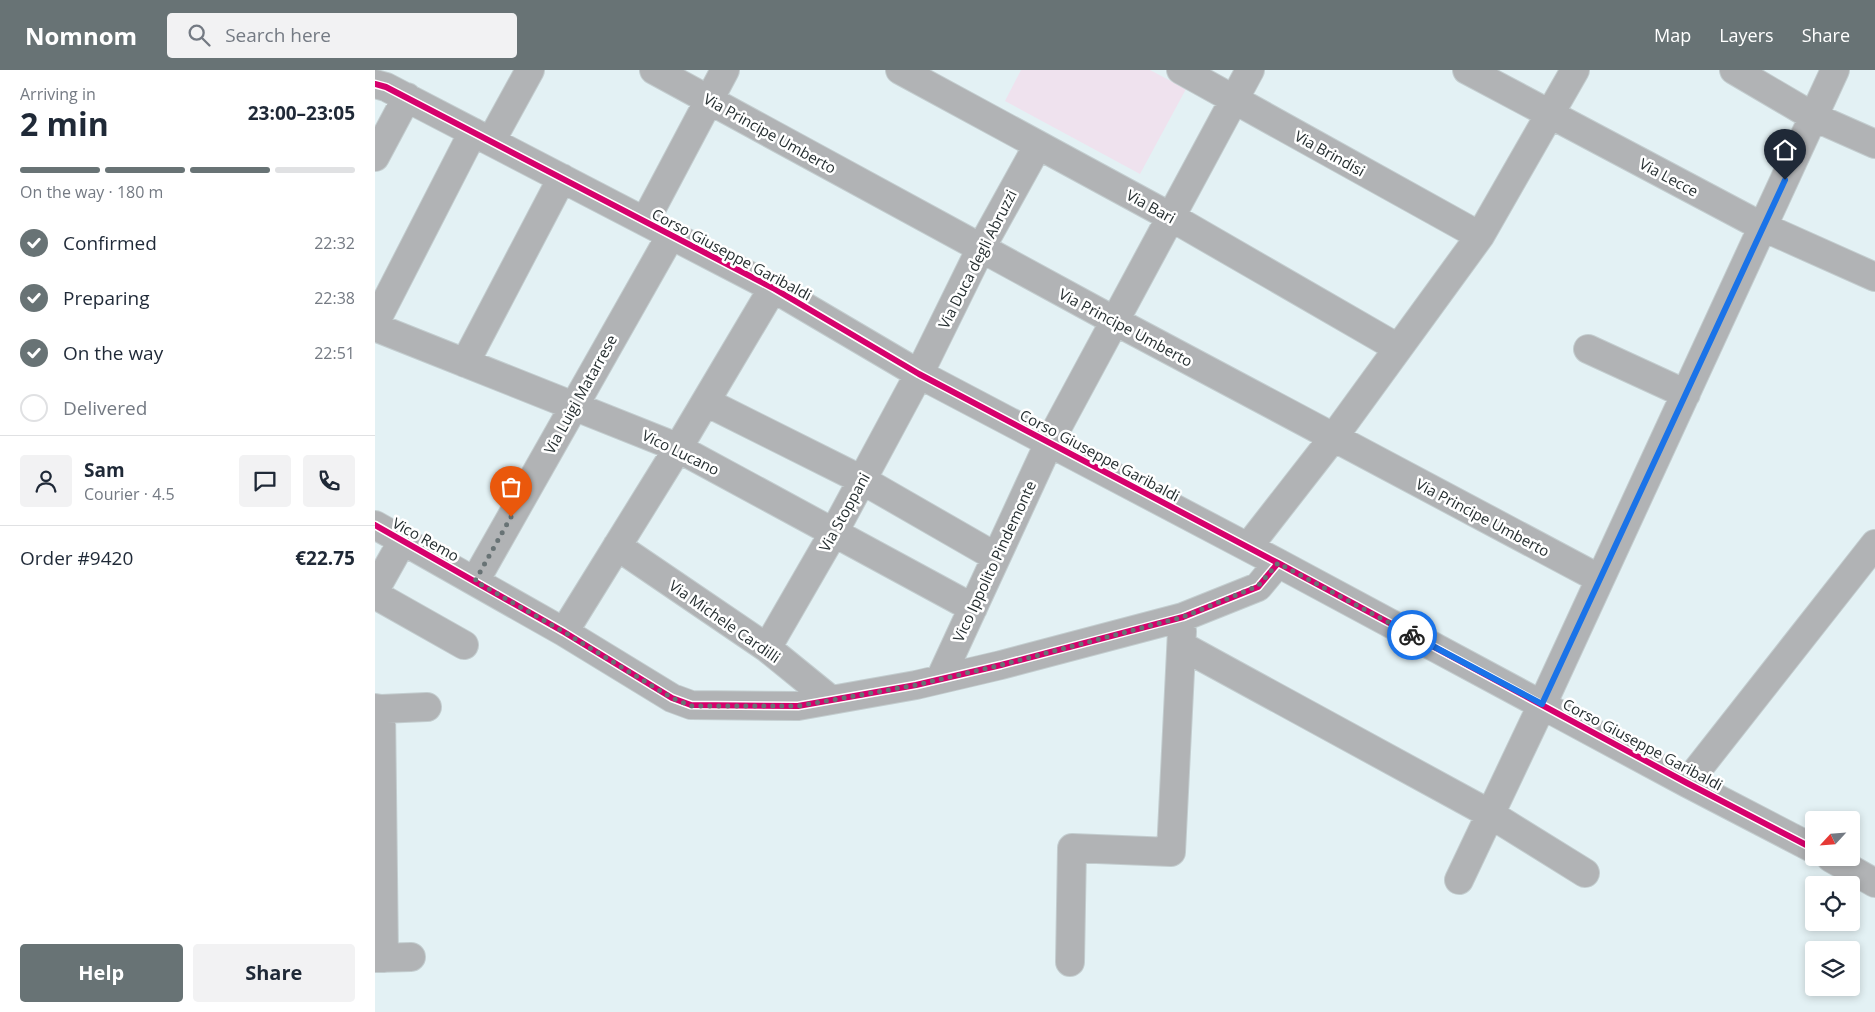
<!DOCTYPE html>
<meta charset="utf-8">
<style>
:root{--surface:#fff;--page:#f2f2f3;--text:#1f2937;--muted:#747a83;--line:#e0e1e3;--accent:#687375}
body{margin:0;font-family:"Open Sans",sans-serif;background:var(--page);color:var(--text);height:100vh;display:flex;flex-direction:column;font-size:19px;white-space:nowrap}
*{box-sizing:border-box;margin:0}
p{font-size:16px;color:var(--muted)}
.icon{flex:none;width:28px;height:28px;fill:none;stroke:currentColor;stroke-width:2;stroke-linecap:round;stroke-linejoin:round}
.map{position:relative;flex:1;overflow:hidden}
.drawer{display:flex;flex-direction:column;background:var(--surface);width:375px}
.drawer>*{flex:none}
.needle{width:32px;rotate:244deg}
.buttons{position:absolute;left:1430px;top:741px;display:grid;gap:10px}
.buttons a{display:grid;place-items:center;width:55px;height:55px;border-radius:5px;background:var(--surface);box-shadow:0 2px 8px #0003;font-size:25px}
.pin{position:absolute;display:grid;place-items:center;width:42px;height:42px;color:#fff;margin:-51px -21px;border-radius:50% 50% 50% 0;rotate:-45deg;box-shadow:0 0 5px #0007}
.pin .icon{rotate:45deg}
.courier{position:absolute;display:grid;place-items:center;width:50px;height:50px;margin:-25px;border:4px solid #1a73e8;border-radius:50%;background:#fff;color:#222;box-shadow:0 1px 6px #0007}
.overview em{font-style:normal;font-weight:700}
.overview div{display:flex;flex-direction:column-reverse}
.overview{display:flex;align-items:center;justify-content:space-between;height:85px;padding:0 20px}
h1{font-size:32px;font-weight:700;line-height:38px}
.bar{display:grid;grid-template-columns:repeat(4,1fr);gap:8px 5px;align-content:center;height:60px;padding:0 20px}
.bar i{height:6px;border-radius:4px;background:var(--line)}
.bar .current{background:var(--accent)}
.bar p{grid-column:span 4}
.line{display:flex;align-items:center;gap:12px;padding:0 20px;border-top:1px solid var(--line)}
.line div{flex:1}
.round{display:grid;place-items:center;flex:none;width:52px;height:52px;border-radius:5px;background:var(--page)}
ol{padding:0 20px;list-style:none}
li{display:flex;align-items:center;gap:15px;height:55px}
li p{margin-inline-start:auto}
li .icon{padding:5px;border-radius:50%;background:var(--accent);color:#fff;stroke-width:4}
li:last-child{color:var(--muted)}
li i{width:28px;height:28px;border:2px solid var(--line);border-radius:50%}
.action{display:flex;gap:10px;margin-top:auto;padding:10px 20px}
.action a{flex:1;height:58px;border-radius:5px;background:var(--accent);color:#fff;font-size:20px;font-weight:700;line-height:58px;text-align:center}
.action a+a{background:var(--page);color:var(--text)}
header{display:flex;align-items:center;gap:30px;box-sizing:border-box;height:70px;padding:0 25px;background:var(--accent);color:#fff}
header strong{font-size:24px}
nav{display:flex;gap:28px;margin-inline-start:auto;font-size:18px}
.search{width:350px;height:45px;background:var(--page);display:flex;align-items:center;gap:12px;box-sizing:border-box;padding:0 18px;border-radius:5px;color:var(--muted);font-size:19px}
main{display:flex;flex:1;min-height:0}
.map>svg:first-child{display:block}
.pitch{fill:#efe2ee}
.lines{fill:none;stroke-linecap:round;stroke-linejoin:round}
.minor-casing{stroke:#c3cdcf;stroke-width:30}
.minor{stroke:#b1b3b5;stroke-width:28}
.cycleway-casing{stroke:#fff;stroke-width:9}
.cycleway{stroke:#d6006c;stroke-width:6}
.done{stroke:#687375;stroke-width:5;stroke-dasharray:0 9}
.route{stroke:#1a73e8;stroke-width:6}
.labels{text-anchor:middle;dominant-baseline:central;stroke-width:5;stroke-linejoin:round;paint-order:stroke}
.street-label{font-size:15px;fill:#262f31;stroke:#fff}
</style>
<header>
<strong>Nomnom</strong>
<div class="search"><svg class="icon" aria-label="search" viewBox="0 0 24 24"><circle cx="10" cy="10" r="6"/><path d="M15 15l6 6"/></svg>Search here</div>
<nav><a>Map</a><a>Layers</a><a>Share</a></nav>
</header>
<main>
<section class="drawer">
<div class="overview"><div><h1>2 min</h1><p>Arriving in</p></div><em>23:00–23:05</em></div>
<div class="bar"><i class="current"></i><i class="current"></i><i class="current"></i><i></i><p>On the way · 180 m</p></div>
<ol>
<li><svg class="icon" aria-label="check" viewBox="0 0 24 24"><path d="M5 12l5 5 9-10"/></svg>Confirmed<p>22:32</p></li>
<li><svg class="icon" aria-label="check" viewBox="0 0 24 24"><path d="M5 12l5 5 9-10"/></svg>Preparing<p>22:38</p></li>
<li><svg class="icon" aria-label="check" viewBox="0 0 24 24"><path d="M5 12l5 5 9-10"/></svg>On the way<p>22:51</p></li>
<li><i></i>Delivered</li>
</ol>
<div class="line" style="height:90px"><a class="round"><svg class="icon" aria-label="person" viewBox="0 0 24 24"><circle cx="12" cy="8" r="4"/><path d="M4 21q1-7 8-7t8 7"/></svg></a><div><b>Sam</b><p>Courier · 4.5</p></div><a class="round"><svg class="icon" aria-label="chat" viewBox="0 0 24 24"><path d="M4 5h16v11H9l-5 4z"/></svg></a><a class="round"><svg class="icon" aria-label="phone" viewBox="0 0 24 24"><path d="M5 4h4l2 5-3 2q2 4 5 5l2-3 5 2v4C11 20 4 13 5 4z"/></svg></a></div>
<div class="line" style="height:65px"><div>Order #9420</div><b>€22.75</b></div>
<div class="action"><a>Help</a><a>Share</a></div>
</section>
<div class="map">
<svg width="1500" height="942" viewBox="0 0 1500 942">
<rect width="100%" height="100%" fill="#e3f1f4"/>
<path class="pitch" d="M646,0H775L811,19L765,104L630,31Z"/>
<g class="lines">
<defs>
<path id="minor" d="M279,0L740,251L1225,509
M525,0L796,147L1023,278
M806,0L1105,166
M1092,0L1388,157L1500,207
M1359,0L1439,47L1500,74
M0,14L11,17L398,218L544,304L903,493L1312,713L1439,779
M116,71L155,0
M0,87L32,27
M270,151L350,0
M0,253L98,62
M0,257L299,376L598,538
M1213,279L1311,324
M90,293L187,108
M331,332L487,410L621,487
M0,455L189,562L297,628L316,635L423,636L541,615L626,595L808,547L883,517L903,493
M242,476L392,578L456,630
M873,477L958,368L1105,166L1200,0
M100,511L296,165
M0,520L28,470
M4,527L89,575
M189,562L303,378L398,218
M807,576L1115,744L1210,803
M392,578L459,462L544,304L606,178L663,75
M565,609L674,373L875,0
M0,638L6,639L52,637
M6,639L9,888
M1312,713L1500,474
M1456,788L1500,813
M1084,810L1167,635L1460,0
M0,888L36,887
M695,892L697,778L796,782L807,561"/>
</defs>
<use href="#minor" class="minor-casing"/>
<use href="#minor" class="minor"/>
<defs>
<path id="cycleway" d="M0,14L11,17L398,218L544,304L903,493L1312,713L1439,779
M0,455L189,562L297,628L316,635L423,636L541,615L626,595L808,547L883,517L903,493"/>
</defs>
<use href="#cycleway" class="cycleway-casing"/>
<use href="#cycleway" class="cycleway"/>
</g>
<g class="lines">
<path class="done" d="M136,447L100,511L189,562L297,628L316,636H423L541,615L626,595L808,547L883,516L903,493L1037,565"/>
<path class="route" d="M1037,565L1167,634L1410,110"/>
</g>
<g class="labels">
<g class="street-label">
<text transform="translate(395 63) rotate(29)">Via Principe Umberto</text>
<text transform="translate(955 83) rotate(29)">Via Brindisi</text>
<text transform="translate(1294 107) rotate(28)">Via Lecce</text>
<text transform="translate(776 136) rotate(29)">Via Bari</text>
<text transform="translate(357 184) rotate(28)">Corso Giuseppe Garibaldi</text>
<text transform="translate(602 189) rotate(-63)">Via Duca degli Abruzzi</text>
<text transform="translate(751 257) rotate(28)">Via Principe Umberto</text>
<text transform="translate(205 324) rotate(-61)">Via Luigi Matarrese</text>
<text transform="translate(306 382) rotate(26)">Vico Lucano</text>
<text transform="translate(725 385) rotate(28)">Corso Giuseppe Garibaldi</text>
<text transform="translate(469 442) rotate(-61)">Via Stoppani</text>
<text transform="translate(1108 447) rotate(28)">Via Principe Umberto</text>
<text transform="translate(51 469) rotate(29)">Vico Remo</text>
<text transform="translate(619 491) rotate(-65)">Vico Ippolito Pindemonte</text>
<text transform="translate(350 551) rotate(35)">Via Michele Cardilli</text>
<text transform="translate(1268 674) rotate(28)">Corso Giuseppe Garibaldi</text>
</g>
</g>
</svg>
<div class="buttons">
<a><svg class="needle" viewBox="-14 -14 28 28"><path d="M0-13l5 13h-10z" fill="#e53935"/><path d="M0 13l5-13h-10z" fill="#747a83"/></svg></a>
<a><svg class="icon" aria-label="locate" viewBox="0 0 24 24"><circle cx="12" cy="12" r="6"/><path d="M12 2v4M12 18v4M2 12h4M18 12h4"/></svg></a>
<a><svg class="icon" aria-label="layers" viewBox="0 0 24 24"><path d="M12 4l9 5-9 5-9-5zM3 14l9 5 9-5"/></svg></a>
</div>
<div class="pin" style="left:136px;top:447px;background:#ea580c"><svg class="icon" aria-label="bag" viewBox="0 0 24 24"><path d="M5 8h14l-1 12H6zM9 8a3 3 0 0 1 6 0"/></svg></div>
<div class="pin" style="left:1410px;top:110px;background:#1f2937"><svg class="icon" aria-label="home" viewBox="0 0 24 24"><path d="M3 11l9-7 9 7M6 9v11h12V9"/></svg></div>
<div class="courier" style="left:1037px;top:565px"><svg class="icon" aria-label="bike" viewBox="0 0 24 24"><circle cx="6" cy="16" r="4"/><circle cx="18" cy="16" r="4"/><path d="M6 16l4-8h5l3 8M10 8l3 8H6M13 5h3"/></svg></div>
</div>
</main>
